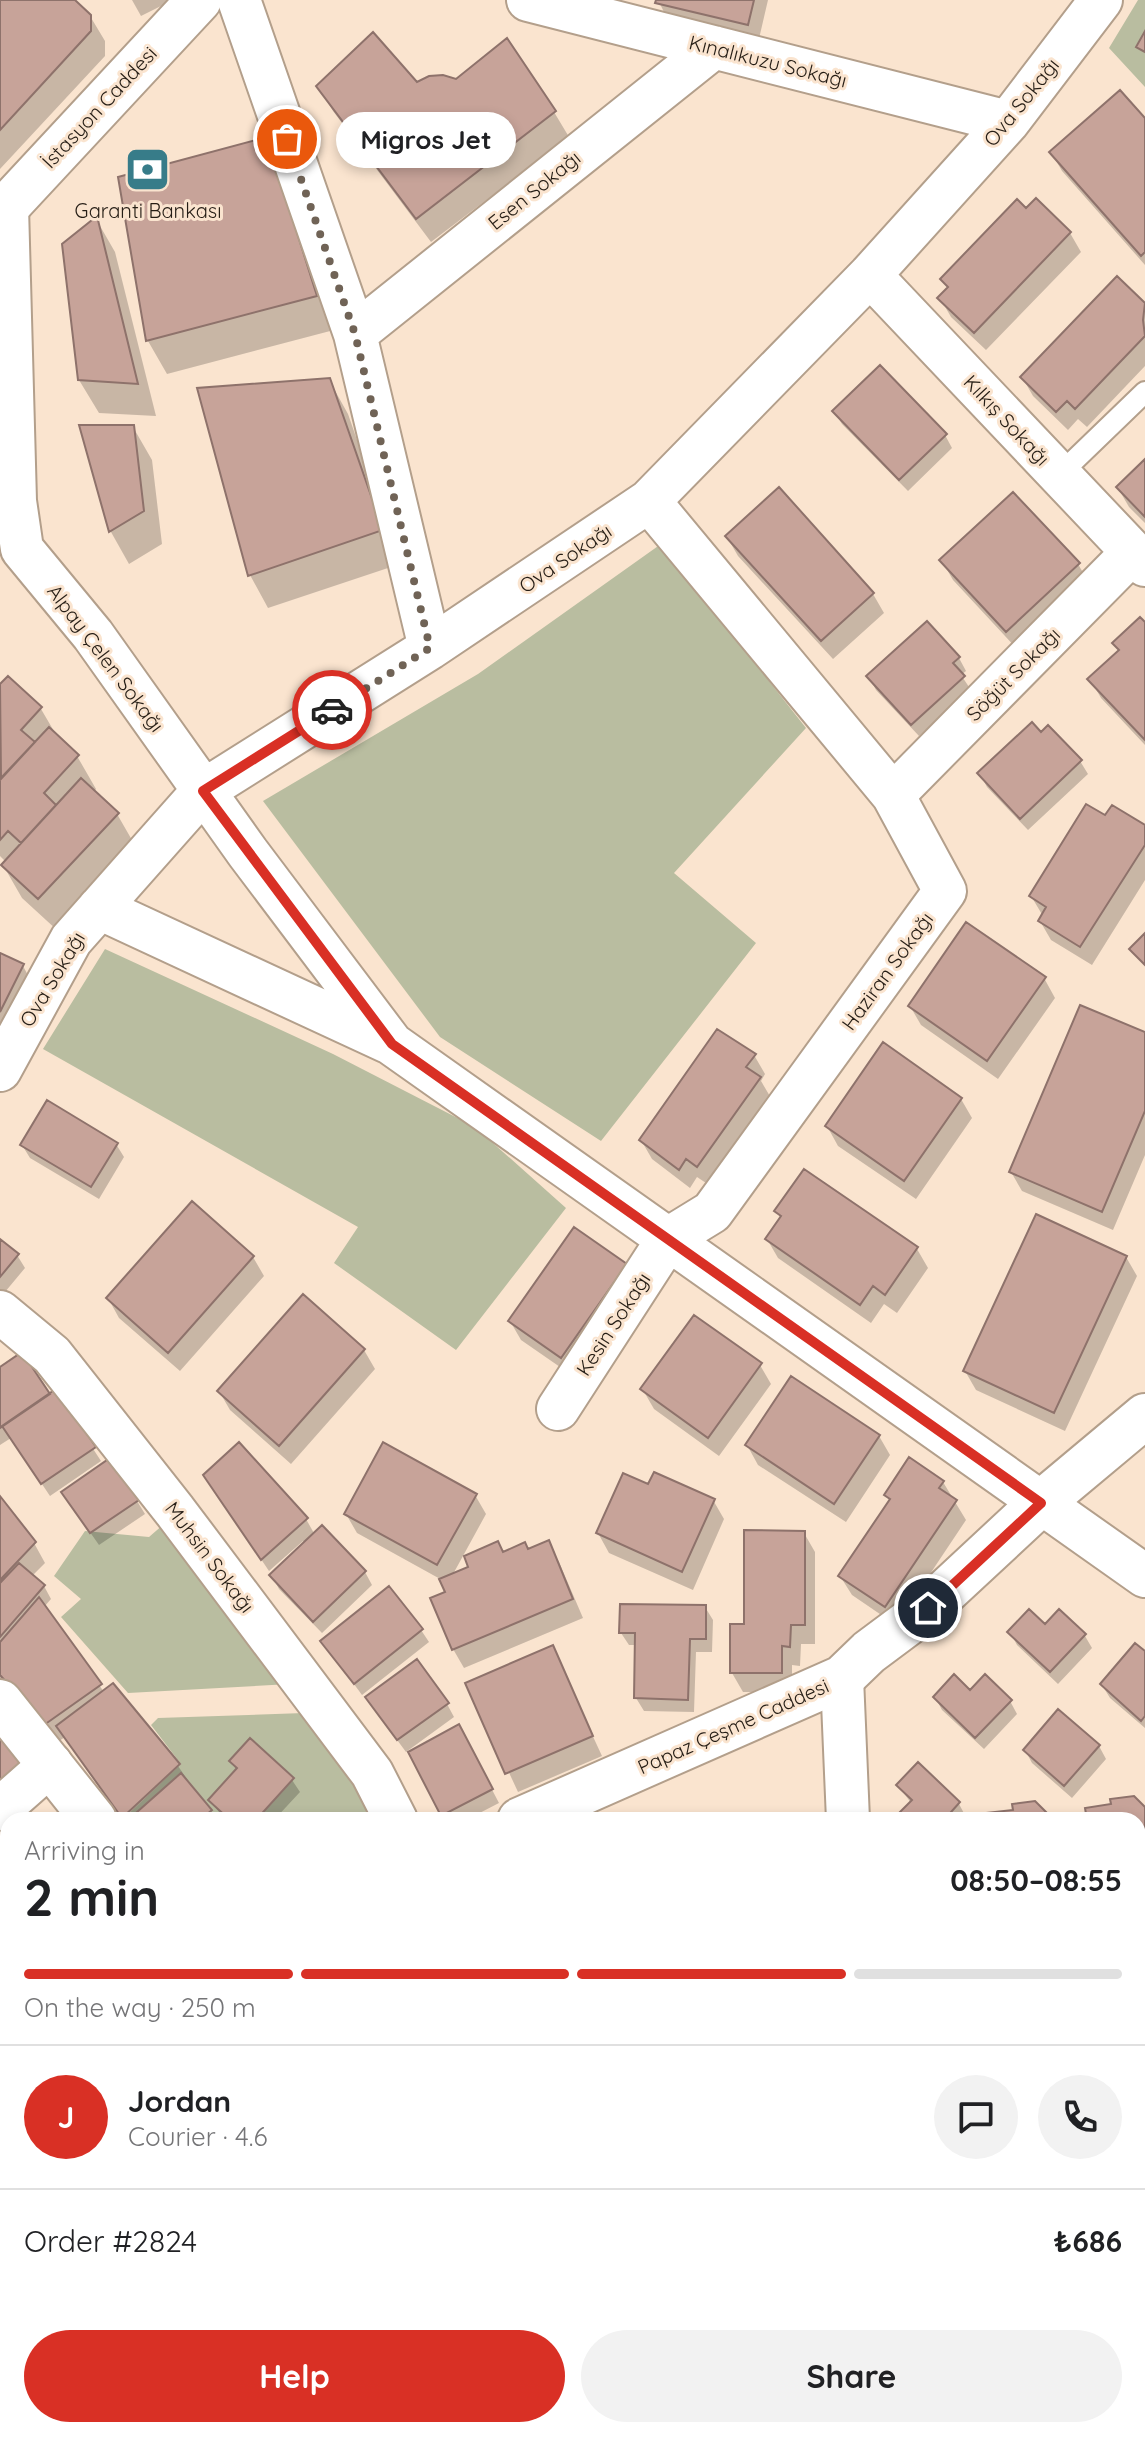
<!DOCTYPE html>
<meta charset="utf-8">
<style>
:root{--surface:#fff;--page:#f2f2f2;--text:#202124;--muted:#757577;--line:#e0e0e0;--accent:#d93025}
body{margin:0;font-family:Quicksand,sans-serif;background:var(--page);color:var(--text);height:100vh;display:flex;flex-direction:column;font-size:30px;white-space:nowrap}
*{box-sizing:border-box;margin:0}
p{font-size:26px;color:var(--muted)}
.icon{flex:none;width:44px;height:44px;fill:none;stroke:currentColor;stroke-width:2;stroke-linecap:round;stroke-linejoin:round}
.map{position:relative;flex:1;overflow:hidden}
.details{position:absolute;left:0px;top:1812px;width:1146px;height:626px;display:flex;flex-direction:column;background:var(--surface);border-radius:24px 24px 0 0;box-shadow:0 4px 12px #0003}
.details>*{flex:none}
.pin{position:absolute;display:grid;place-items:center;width:68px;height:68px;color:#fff;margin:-34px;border:4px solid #fff;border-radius:50%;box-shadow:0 2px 8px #0007}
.courier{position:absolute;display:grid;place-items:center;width:80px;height:80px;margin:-40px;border:6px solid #d93025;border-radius:50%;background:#fff;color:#222;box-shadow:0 2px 10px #0007}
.bubble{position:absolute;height:56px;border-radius:28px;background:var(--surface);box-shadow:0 4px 12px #0003;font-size:26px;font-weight:700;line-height:56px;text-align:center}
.head em{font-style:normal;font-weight:700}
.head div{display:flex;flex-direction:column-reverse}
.head{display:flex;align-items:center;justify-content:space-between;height:136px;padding:0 24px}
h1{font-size:52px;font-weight:700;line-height:60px}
.bar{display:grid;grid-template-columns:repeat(4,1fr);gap:12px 8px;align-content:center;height:96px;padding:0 24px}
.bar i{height:10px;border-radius:6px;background:var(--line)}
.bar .current{background:var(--accent)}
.bar p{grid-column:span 4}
.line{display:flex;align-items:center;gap:20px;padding:0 24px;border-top:2px solid var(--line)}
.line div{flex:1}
.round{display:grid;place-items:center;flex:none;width:84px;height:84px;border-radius:42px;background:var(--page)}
.primary-button{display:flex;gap:16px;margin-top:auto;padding:16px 24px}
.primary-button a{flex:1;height:92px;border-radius:48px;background:var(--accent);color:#fff;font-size:32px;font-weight:700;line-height:92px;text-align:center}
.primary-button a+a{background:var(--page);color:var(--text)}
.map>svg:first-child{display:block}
.commercial{fill:#e5daee}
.green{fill:#b9bda0}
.shadow{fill:#0003}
.building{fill:#c7a399;stroke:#8e726b;stroke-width:2}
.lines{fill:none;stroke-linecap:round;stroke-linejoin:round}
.service-casing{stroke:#b39f8b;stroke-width:24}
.minor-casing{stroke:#b39f8b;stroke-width:46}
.tertiary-casing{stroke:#b39f8b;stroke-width:48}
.service{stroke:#fff;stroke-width:20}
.minor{stroke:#fff;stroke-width:42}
.tertiary{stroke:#fff;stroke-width:44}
.done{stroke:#706356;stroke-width:8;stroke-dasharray:0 14.4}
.route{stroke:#d93025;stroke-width:10}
.labels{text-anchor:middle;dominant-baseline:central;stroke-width:6;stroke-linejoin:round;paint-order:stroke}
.street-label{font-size:20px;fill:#251d15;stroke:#fae4cf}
.poi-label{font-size:20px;fill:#251d15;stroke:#fae4cf}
</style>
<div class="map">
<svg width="1145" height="2437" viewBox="0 0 1145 2437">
<rect width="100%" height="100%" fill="#fae4cf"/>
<path class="commercial" d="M0,2202L8,2205V2430H715L725,2437H0Z"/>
<path class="green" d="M1138,0H1145V87L1109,48Z
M661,544L806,728L674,873L756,943L601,1141L440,1037L263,801L478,674Z
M105,949L333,1054L475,1127L566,1208L456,1350L334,1263L358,1227L43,1049Z
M164,1524L290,1684L128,1693L61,1617L81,1599L54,1576L85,1531L149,1537Z
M304,1713L382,1820H125L124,1818L181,1764L151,1725L158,1718Z
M1138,2186L1145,2187V2437H1067L1068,2430H1138Z"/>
<path class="shadow" d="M0,0H72L90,16L105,41V56L0,169Z
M132,0H173L141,16Z
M658,0H768L758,43L669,22Z
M457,82L554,112L569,137L431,242L333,111L319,87Z
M1145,121V265L1062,171L1051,152Z
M266,139L334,330L167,374L148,341L121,179Z
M1026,211L1070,233L1081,252L986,350L951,317L940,298L948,289L943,280Z
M96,219L115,252L156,416L99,413L79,380Z
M1117,279L1145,305V366L1087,427L1078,419L1068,430L1033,396L1022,377Z
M329,380L348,414L400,564L268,608L250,575Z
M834,411L945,435L952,448L908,491L842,424Z
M82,427H133L152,460L162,544L129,564L111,532Z
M1145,462V523L1129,507L1118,488Z
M727,537L873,594L884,613L833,659L738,556Z
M942,561L1078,564L1089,583L1018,650L953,580Z
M1145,625V745L1101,698L1090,679L1120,652L1115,643Z
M959,658L966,671L961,675L971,690L919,736L876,690L869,677Z
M8,679L41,709L58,738L77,756L96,789L94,792L117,814L136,847L58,931L22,898L3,865L6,862L0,856V687Z
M1041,735L1080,761L1088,774L1028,830L987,787L980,774Z
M1106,818L1145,827V880L1092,965L1051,940L1040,921L1043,916L1031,896Z
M0,955L23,966L30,979L5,1029L0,1026Z
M1044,978L1055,998L998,1079L921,1025L910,1006Z
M1145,1034V1155L1113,1230L1022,1191L1011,1172Z
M754,1055L765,1074L761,1081L771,1098L709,1185L697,1177L690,1188L652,1159L641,1140Z
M961,1099L972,1118L916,1199L838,1146L827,1126Z
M116,1144L124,1157L99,1199L30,1158L22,1145Z
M777,1211L917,1249L928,1268L897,1313L884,1304L871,1323L778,1258L767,1239L781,1219Z
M0,1242L17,1255L25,1268L0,1298Z
M253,1257L264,1276L180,1371L119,1318L108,1298Z
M1126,1257L1137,1276L1065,1431L976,1390L965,1371Z
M625,1265L637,1284L573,1376L521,1340L510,1321Z
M364,1350L375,1369L291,1464L230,1410L219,1391Z
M760,1365L771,1384L719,1456L654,1409L643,1390Z
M0,1369L49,1397L56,1392L101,1461L50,1496L11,1438L0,1445Z
M879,1436L890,1455L846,1522L758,1465L747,1445Z
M943,1482L966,1520L896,1625L852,1595L840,1576L890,1502L886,1495Z
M649,1487L713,1500L724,1519L693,1590L609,1553L598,1533Z
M213,1488L306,1519L315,1535L365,1572L372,1585L322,1633L279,1589L272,1576L306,1544L303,1541L269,1571Z
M475,1495L486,1514L452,1576L503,1554L528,1552L548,1543L559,1562L583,1618L464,1668L453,1649L447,1593L442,1580L357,1533L346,1514Z
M0,1499L34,1543L45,1563L32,1576L44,1586L51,1599L44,1607L104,1692L178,1766L215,1820H123L65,1737L56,1743L0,1679Z
M137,1501L145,1514L99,1545L71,1505Z
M804,1533L815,1552V1644H801L800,1666L792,1665V1692H743L732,1673L746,1626Z
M705,1607L713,1620L712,1652H696L694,1712L644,1711L636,1698L637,1645H629L621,1633Z
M1059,1612L1085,1636L1092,1648L1058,1684L1017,1645L1010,1632L1045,1627Z
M421,1630L429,1642L362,1695L323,1642Z
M552,1648L602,1756L518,1792L468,1684Z
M1145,1654V1728L1110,1698L1102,1685Z
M970,1692L1010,1701L1017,1714L984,1749L942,1710L935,1697Z
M447,1704L454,1717L406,1752L375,1710Z
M466,1740L499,1803L466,1820H446L410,1753Z
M1099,1746L1106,1759L1072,1798L1032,1763L1025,1750Z
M231,1761L292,1780L300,1792L274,1820H225L210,1800L237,1771Z
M918,1765L959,1804L966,1817L963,1820H902L911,1803L898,1785Z
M1145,1810V1873L1138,1874V1820H1089Z
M1138,2005L1145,2011V2033L1138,2040Z
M1138,2235H1145V2357H1138Z
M45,2430H315L312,2437H252L249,2432L247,2437H42Z
M612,2430H659V2431L655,2437H608Z
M859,2430H932L926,2437H868Z"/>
<path class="building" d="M0,0H75L91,15V31L0,130Z
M656,0H754L748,25L655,3Z
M1145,31V52L1136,47Z
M373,32L417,82L429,76L443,75L456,79L507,38L556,111L416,219L316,86Z
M1120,90L1145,118V252L1141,256L1049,152Z
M267,137L317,296L146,341L118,177Z
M1036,198L1071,232L974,333L937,298L948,287L940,279L1017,199L1026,208Z
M97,216L138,384L78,380L62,244Z
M1117,276L1145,303L1143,320L1145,336L1075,409L1067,401L1056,412L1020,377Z
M880,365L947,434L899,480L832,411Z
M330,378L383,530L248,576L197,388Z
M79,425H134L144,511L109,532Z
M1145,459V517L1116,487Z
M779,487L874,593L821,641L725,536Z
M1013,492L1080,563L1006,632L939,560Z
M1140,617L1145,622V740L1087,679L1119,650L1112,643Z
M927,621L960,657L953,663L965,676L911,725L866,676Z
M8,676L42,707L21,730L35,742L1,779L0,684Z
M1032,722L1041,732L1048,725L1082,760L1020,819L977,773Z
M49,727L79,755L44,793L56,805L21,843L8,831L0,840V779Z
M81,778L119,813L38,899L1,865Z
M1086,804L1105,815L1112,805L1145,825V845L1080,947L1038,921L1046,907L1029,896Z
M966,922L1046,977L987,1061L908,1006Z
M1145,933V965L1129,949Z
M0,953L24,964L0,1012Z
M1080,1005L1145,1032V1111L1102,1212L1009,1172Z
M717,1029L756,1054L746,1067L761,1077L697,1167L686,1159L679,1170L639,1140Z
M883,1042L962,1098L904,1181L825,1126Z
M47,1100L118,1143L91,1187L20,1145Z
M804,1169L918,1247L885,1295L873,1286L860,1305L765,1239L781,1216L774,1211Z
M192,1201L254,1256L168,1353L106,1298Z
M1036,1214L1127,1256L1054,1413L963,1371Z
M574,1227L627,1264L561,1358L508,1321Z
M0,1239L19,1254L0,1277Z
M303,1294L365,1349L279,1446L217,1391Z
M694,1315L762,1363L708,1438L640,1389Z
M22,1352L50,1394L0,1428V1367Z
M791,1376L880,1435L834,1504L745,1445Z
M56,1389L96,1447L41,1484L2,1426Z
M239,1442L308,1518L261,1560L203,1475Z
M383,1442L477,1494L437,1565L344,1514Z
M909,1457L944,1481L939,1488L957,1500L885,1607L838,1576L890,1499L884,1495Z
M110,1458L139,1500L90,1533L61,1492Z
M654,1472L715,1499L682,1572L596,1533L623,1473L648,1484Z
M0,1496L36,1542L0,1580Z
M322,1525L366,1571L313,1622L269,1575Z
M744,1530L805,1531V1625H791L790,1647L782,1646V1673H730V1624H744Z
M549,1540L573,1599L452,1650L430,1598L445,1592L439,1579L468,1567L464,1556L498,1541L503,1552L525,1542L528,1549Z
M19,1563L45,1585L0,1637V1583Z
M389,1586L423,1629L354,1684L320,1641Z
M39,1597L102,1684L44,1725L0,1675V1642Z
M620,1604L706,1605V1639H690L688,1700L634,1698L635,1633H619Z
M1029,1609L1045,1624L1059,1609L1086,1634L1050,1672L1007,1632Z
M1135,1643L1145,1651V1716L1141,1721L1100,1684Z
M553,1645L593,1736L505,1774L465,1683Z
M417,1659L449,1703L397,1740L365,1697Z
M954,1674L970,1690L985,1674L1012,1700L975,1738L933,1697Z
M113,1683L180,1764L122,1818L56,1726Z
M1058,1709L1100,1745L1064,1786L1023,1750Z
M459,1724L493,1789L441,1816L408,1752Z
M0,1732L31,1766L0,1785Z
M250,1738L294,1778L256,1820H230L208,1800L237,1768L229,1761Z
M918,1762L960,1802L944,1820H902L897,1815L912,1800L896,1785Z
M181,1773L212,1810L200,1820H128Z
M1134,1796L1145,1807V1832L1138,1833L1142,1860L1138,1861V1820H1087L1085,1808L1111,1804L1110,1799Z
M1035,1801L1049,1815V1820H987V1813L1013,1810L1012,1804Z
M0,1938L8,1942V1975L0,1990Z
M1138,2002L1145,2008V2012L1138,2020Z
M1138,2233H1145V2340L1138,2339Z
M42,2430H184L180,2437H40Z
M198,2430H238L235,2437H215Z
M247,2430H304L302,2437H265Z
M610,2430H653L648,2437H605Z
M865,2430H914L909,2437H874Z"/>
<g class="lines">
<defs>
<path id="service" d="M1059,475L1145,392"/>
<path id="minor" d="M239,0L355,334L430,648
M528,0L1008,122
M7,207L15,501L22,549L93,635L248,853L392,1044L1145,1576
M870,275L1145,565
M355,334L714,47
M893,795L1133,552
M99,908L388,1042
M0,1070L71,940L203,791L430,648L649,501L870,275L1008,122L1101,0
M0,1312L52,1355L175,1511L372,1773L396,1820
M558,1409L668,1239L712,1212L945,891L893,795L649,501
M842,1678L848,1820
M0,1809L51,1764
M1138,2151H1145
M0,2213L8,2216
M0,2437L8,2409
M745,2437L750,2430"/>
<path id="tertiary" d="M0,214L199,0
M0,1702L94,1820
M520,1820L842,1678L869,1652L928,1608L1041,1503L1145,1416
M0,2000L8,2004
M335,2437L337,2430"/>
</defs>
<use href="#service" class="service-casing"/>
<use href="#minor" class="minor-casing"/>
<use href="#tertiary" class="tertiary-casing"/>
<use href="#service" class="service"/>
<use href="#minor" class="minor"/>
<use href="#tertiary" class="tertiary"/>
</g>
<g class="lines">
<path class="done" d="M287,139L355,334L430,648L332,710"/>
<path class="route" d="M332,710L203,791L392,1044L1041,1503L928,1608"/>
</g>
<defs>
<symbol id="bank-square" viewBox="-11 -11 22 22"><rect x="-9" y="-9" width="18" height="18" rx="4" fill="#377c89" stroke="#fae4cf"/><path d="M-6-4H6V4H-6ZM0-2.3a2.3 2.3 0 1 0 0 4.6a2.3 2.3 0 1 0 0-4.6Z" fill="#fff"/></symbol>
</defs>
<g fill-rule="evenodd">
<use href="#bank-square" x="122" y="144" width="51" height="51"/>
</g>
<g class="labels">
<g class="street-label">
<text transform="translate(768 61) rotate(14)">Kınalıkuzu Sokağı</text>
<text transform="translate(1021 102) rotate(-51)">Ova Sokağı</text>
<text transform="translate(99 107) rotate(-47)">İstasyon Caddesi</text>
<text transform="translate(534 190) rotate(-39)">Esen Sokağı</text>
<text transform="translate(1007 420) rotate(47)">Kılkış Sokağı</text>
<text transform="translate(565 558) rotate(-34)">Ova Sokağı</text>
<text transform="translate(106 658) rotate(53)">Alpay Çelen Sokağı</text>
<text transform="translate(1013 674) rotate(-45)">Söğüt Sokağı</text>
<text transform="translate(887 971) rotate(-54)">Haziran Sokağı</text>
<text transform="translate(52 979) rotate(-59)">Ova Sokağı</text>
<text transform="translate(613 1324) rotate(-57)">Kesin Sokağı</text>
<text transform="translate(210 1557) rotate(53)">Muhsin Sokağı</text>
<text transform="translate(733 1726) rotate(-24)">Papaz Çeşme Caddesi</text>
</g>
<g class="poi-label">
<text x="148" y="210">Garanti Bankası</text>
</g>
</g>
</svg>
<div class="pin" style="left:287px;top:139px;background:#ea580c"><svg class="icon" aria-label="bag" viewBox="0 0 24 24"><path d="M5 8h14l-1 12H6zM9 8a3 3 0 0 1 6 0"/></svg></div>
<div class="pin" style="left:928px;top:1608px;background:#1f2937"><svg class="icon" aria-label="home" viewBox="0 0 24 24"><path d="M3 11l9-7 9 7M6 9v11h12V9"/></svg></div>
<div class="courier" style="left:332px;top:710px"><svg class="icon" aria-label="car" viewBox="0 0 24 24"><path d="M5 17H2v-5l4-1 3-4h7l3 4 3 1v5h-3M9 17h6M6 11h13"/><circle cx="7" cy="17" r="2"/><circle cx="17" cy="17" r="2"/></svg></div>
<div class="bubble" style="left:336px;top:112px;width:180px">Migros Jet</div>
<section class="details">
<div class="head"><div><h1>2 min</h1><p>Arriving in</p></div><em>08:50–08:55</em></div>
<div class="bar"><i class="current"></i><i class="current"></i><i class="current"></i><i></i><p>On the way · 250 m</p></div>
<div class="line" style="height:144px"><b class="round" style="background:var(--accent);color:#fff">J</b><div><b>Jordan</b><p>Courier · 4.6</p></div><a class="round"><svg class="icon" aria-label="chat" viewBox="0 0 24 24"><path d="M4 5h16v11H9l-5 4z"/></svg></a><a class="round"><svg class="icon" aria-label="phone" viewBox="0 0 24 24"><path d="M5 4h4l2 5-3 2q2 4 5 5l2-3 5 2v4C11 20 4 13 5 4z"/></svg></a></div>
<div class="line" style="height:104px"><div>Order #2824</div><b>₺686</b></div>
<div class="primary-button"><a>Help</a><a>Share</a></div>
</section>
</div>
